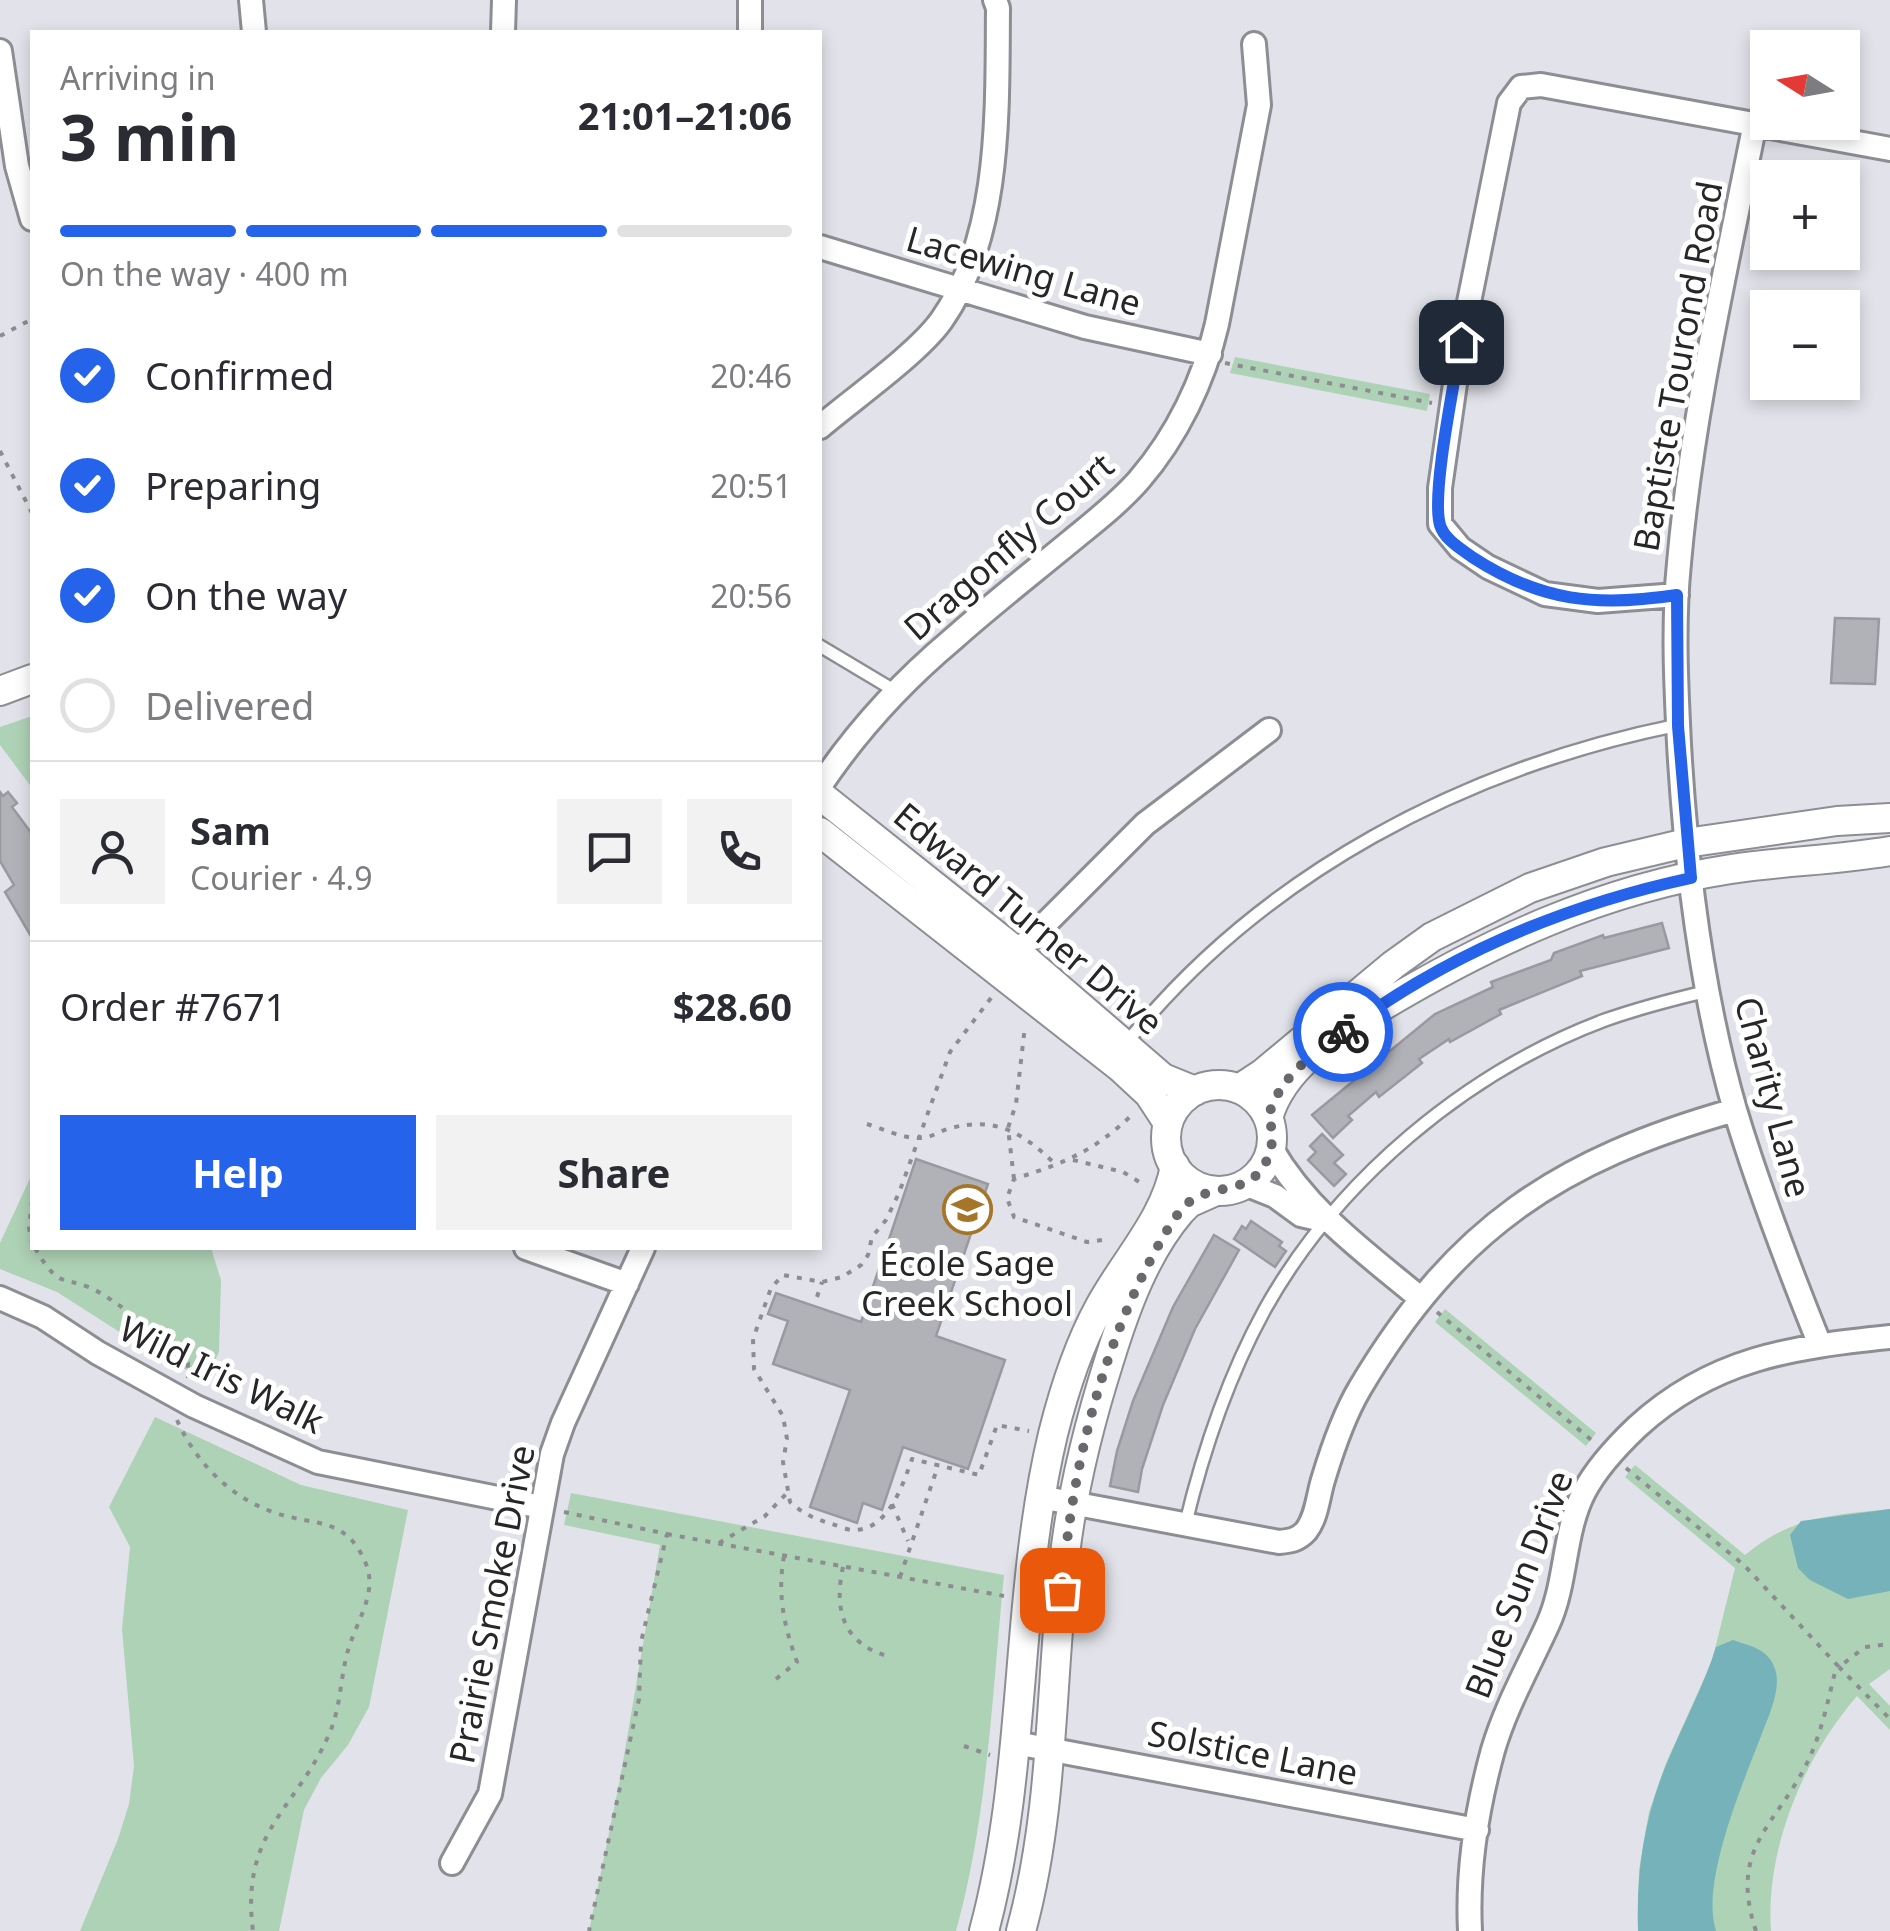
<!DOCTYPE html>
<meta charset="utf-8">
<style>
:root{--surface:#fff;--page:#f2f2f3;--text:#2b2b33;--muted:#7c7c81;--line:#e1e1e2;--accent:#2563eb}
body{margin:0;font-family:"Noto Sans",sans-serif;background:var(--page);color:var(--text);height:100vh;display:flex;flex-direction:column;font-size:38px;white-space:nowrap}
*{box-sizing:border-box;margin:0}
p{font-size:32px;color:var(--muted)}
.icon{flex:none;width:55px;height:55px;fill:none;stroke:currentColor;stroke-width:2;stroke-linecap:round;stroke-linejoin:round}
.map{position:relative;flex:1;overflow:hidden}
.drawer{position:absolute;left:30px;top:30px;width:792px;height:1220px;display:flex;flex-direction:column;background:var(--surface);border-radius:0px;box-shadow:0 5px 15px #0003}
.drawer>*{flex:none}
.needle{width:65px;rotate:281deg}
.fabs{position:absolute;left:1750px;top:30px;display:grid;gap:20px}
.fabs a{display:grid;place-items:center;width:110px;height:110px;border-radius:0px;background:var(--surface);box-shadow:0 5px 15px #0003;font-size:50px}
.pin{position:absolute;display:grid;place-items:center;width:85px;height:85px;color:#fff;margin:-42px;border-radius:20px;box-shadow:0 5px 15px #0006}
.courier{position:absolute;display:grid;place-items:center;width:100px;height:100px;margin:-50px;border:8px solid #2563eb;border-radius:50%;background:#fff;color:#222;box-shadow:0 2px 12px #0007}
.overview em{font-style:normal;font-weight:700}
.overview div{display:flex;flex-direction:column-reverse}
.overview{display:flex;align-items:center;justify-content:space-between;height:170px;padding:0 30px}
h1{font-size:65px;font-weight:700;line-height:75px}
.bar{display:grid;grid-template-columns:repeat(4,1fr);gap:15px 10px;align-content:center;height:120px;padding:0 30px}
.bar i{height:12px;border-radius:8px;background:var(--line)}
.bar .selected{background:var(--accent)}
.bar p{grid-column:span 4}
.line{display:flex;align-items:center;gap:25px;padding:0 30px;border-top:2px solid var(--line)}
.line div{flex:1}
.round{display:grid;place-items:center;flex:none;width:105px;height:105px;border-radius:0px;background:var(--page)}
ol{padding:0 30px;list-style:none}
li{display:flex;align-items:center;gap:30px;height:110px}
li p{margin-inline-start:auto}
li .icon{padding:10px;border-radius:50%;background:var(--accent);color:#fff;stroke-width:4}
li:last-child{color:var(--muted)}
li i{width:55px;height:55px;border:5px solid var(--line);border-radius:50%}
.cta{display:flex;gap:20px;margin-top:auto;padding:20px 30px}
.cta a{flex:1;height:115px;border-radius:0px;background:var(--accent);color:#fff;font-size:40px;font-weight:700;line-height:115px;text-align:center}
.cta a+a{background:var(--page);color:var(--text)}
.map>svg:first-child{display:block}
.green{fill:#aed2b5}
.water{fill:#75b2ba}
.building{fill:#b1b2b8;stroke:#999aa0;stroke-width:2.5}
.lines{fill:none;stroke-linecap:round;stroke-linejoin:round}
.service-casing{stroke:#8d8e94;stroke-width:16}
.minor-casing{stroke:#8d8e94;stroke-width:28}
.tertiary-casing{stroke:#8d8e94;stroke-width:32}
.path{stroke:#8c8c91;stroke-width:4;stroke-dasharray:5 8;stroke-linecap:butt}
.service{stroke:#fff;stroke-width:11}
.minor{stroke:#fff;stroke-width:22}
.tertiary{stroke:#fff;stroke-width:28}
.done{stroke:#68696d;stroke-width:10;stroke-dasharray:0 18}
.route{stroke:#2563eb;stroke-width:12}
.labels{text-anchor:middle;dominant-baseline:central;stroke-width:10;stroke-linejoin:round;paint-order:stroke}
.street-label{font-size:35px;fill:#27272a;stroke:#fff}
.poi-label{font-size:35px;fill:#27272a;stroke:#fff}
</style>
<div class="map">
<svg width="1890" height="1931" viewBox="0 0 1890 1931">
<rect width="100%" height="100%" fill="#e2e3ea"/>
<path class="green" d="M1235,357L1430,394L1427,411L1230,373Z
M32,716V788L0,745V727Z
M32,1174V1248H211L221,1280L219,1352L206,1380L143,1347L57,1292L0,1269V1243Z
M1445,1309L1596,1433L1586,1446L1435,1322Z
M155,1417L301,1485L408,1510L369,1707L348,1745L321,1778L304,1810L279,1931H80L118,1839L129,1804L134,1766L122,1629L130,1547L109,1507Z
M1635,1465L1745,1555C1792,1516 1832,1515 1890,1509V1669L1869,1684L1890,1706V1730L1857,1696C1804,1757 1765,1849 1771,1931H1638L1639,1870L1649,1812L1666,1763L1712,1661L1735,1568L1625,1477Z
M571,1493L1004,1575C992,1694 988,1816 956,1931H589L620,1779L660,1545L564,1525Z"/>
<path class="water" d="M1890,1509V1591L1848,1599L1810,1580L1798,1568L1790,1535L1801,1521Z
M1733,1640C1750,1646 1769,1649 1775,1669C1782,1689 1768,1717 1761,1736C1743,1783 1700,1883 1716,1931H1638C1636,1873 1644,1817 1667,1763C1683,1724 1703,1688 1716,1647Z"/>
<path class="building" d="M1835,618L1879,619L1875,684L1831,683Z
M0,792L3,796L8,792L17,803L12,807L32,834V938L5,892L14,885L0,861Z
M1662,923L1669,948L1580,971L1582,976L1499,1010L1501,1014L1450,1042L1449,1039L1419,1059L1422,1063L1379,1097L1376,1092L1348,1116L1352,1120L1333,1138L1312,1115L1435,1014L1493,987L1491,982L1551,960L1554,953L1603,935L1604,938Z
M1322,1134L1343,1155L1334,1163L1346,1174L1334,1186L1308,1160L1316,1152L1310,1146Z
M916,1159L988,1184L936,1336L1005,1360L968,1469L903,1447L882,1510L863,1503L857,1523L810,1507L850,1390L773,1364L788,1321L768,1314L776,1293L861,1322Z
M1251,1221L1282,1242L1279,1246L1286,1251L1275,1267L1234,1239L1242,1226L1246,1229Z
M1214,1235L1239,1250L1195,1329L1163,1405L1142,1469L1138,1492L1110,1486L1117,1451L1133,1401L1173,1307Z"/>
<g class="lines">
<defs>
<path id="service" d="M820,646L897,692
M1124,1046C1262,873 1465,768 1678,725
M1185,1526C1203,1451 1227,1379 1264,1311C1336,1181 1466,1072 1605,1020C1639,1008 1674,999 1708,991"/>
<path id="minor" d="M251,0L254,32
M750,0V32
M503,32L504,0
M0,51L17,166L32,219
M1755,123C1726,269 1692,415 1679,563C1673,623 1676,684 1679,744C1686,867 1701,992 1735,1110C1759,1190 1789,1268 1820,1345
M820,247L1085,327L1210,354
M820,427C853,399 917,354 941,321C1002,235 997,108 998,8L995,0
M1677,595L1598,601L1545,594L1488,567L1460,548L1440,524V488L1461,342L1509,103L1521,87L1541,85L1890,149
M820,786C856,732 903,681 953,639C991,605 1031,574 1071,541C1094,522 1119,503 1139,480C1177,436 1204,380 1217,324L1259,105L1254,44
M1008,961L1145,824L1269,730
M1271,1148C1307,1211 1366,1253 1420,1298
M1245,1184L1275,1196L1301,1215L1327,1221
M526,1248L627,1284
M0,1298L43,1317L98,1353L194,1406L318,1462L542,1507
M1040,1497L1279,1542C1290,1541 1298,1540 1306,1531C1317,1517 1318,1496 1323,1480C1332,1450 1344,1415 1360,1388C1455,1228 1558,1160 1735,1110
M1016,1743L1477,1830
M452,1863L490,1794L552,1454L563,1423L643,1248
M1470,1931C1467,1871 1477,1808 1493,1750C1506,1706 1529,1666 1548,1624C1567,1582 1563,1533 1584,1492C1597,1467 1617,1446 1637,1427C1712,1358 1793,1347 1890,1337"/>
<path id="tertiary" d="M0,691L32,679
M820,795L1017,952L1163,1078L1195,1091
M820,832L1121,1068L1149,1094L1168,1123
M1166 1138a53 53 0 1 1 106 0a53 53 0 1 1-106 0Z
M1239,1089L1262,1074L1393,965L1432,937L1530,888L1606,862L1686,843L1837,821L1890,818
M1268,1118C1282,1067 1335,1034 1379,1008C1489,942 1602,889 1731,869C1784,861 1837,860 1890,851
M984,1931C1028,1768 1014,1598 1053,1434C1064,1390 1078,1346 1100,1306C1125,1260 1166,1218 1175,1166
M1021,1931C1055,1807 1050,1680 1065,1554C1073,1488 1089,1424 1109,1361C1125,1309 1145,1253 1181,1211L1189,1203L1216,1191"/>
</defs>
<use href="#service" class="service-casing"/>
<use href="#minor" class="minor-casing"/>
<use href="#tertiary" class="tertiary-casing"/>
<path class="path" d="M0,336L32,319
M1225,363L1432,403
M0,451L32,513
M991,998L950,1052L899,1193L886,1220L872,1237L868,1255L861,1265L842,1277L822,1282L783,1275L771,1288L753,1339L754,1369L783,1416L787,1439L783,1462L790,1502C803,1514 815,1519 832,1524C839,1526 849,1531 855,1530C889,1529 903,1484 912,1459L979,1475L997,1425L1029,1431
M867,1124C883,1129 904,1139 921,1138C931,1138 941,1130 951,1128C997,1116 1025,1134 1057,1166
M1073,1160L1123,1172L1141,1183
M1014,1179L1008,1128L1016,1104L1025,1026
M32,1201L29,1228L32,1242
M1102,1240L1087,1242L1014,1217L1007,1198L1014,1179C1067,1162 1093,1152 1134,1113
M35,1248C62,1295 66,1272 102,1294C134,1314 161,1337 188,1363V1378
M817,1297L822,1282
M1437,1312L1595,1443
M177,1420C195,1461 229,1497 273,1512C314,1527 346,1515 366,1564C377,1591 359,1618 350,1644C340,1673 342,1703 330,1732C297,1810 240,1830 253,1931
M1626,1468L1744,1565L1839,1667L1865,1647L1890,1644
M892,1504L908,1541
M564,1512L667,1534L641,1642L639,1699L589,1931
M667,1534L1004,1596
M719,1543L765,1516L787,1493
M843,1567C834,1608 842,1643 887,1656
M900,1577L938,1466
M776,1679L797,1662C784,1626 777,1594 784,1556
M964,1746L990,1755
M1756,1931C1728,1847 1776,1827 1808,1761C1821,1734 1828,1701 1835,1672L1839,1667L1890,1719"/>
<use href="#service" class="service"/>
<use href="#minor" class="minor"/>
<use href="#tertiary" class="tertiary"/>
</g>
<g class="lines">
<path class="done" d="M1062,1590C1072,1464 1104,1335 1169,1227C1175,1219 1180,1209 1188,1203C1216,1181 1253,1198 1269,1155C1273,1143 1274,1130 1268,1118C1279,1077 1311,1056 1343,1032"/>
<path class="route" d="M1343,1032C1446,955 1566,905 1691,878L1678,726L1677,595C1597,607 1541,602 1472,557C1461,549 1444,539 1440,525C1431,493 1455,380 1461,342"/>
</g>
<defs>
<symbol id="school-ring" viewBox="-11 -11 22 22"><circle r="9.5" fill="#fff" stroke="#a5752a" stroke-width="1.5"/><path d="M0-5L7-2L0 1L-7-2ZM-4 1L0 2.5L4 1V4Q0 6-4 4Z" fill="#a5752a"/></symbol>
</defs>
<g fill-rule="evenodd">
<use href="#school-ring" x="940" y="1182" width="55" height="55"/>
</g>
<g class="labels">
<g class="street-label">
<text transform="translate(1024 270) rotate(16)">Lacewing Lane</text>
<text transform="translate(1677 366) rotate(-80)">Baptiste Tourond Road</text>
<text transform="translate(1008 546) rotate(-41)">Dragonfly Court</text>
<text transform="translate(1029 918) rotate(40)">Edward Turner Drive</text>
<text transform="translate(1774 1097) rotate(75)">Charity Lane</text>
<text transform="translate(222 1374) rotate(26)">Wild Iris Walk</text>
<text transform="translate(1518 1584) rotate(-69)">Blue Sun Drive</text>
<text transform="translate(491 1604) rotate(-79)">Prairie Smoke Drive</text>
<text transform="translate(1253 1752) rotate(11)">Solstice Lane</text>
</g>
<g class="poi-label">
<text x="967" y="1262">École Sage<tspan x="967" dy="40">Creek School</tspan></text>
</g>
</g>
</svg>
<div class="fabs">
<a><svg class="needle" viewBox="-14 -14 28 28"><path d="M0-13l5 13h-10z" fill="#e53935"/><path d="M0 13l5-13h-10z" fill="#7c7c81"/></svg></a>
<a>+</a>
<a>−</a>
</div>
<div class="pin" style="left:1062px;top:1590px;background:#ea580c"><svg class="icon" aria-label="bag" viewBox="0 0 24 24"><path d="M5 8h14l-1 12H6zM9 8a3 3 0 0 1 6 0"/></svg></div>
<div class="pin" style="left:1461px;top:342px;background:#1f2937"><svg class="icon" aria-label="home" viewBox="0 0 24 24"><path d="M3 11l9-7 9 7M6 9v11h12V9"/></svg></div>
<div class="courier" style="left:1343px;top:1032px"><svg class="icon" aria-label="bike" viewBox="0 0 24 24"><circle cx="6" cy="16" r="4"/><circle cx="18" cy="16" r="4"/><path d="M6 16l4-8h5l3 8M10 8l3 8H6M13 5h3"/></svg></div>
<section class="drawer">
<div class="overview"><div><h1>3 min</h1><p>Arriving in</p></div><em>21:01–21:06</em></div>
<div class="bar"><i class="selected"></i><i class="selected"></i><i class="selected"></i><i></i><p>On the way · 400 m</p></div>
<ol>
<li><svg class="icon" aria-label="check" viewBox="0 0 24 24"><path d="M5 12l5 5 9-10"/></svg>Confirmed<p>20:46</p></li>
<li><svg class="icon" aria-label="check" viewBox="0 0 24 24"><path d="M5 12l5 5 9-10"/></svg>Preparing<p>20:51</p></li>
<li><svg class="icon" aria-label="check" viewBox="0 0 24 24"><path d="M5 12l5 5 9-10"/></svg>On the way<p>20:56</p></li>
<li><i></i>Delivered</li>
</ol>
<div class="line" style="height:180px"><a class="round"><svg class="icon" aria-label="person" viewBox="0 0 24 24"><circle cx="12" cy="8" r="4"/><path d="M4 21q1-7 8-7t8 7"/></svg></a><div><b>Sam</b><p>Courier · 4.9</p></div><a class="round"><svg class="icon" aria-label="chat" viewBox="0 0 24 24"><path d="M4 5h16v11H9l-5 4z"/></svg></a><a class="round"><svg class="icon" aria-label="phone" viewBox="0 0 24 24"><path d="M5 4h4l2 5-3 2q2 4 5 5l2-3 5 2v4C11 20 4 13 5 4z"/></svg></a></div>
<div class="line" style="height:130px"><div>Order #7671</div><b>$28.60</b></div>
<div class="cta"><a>Help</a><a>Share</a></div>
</section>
</div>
